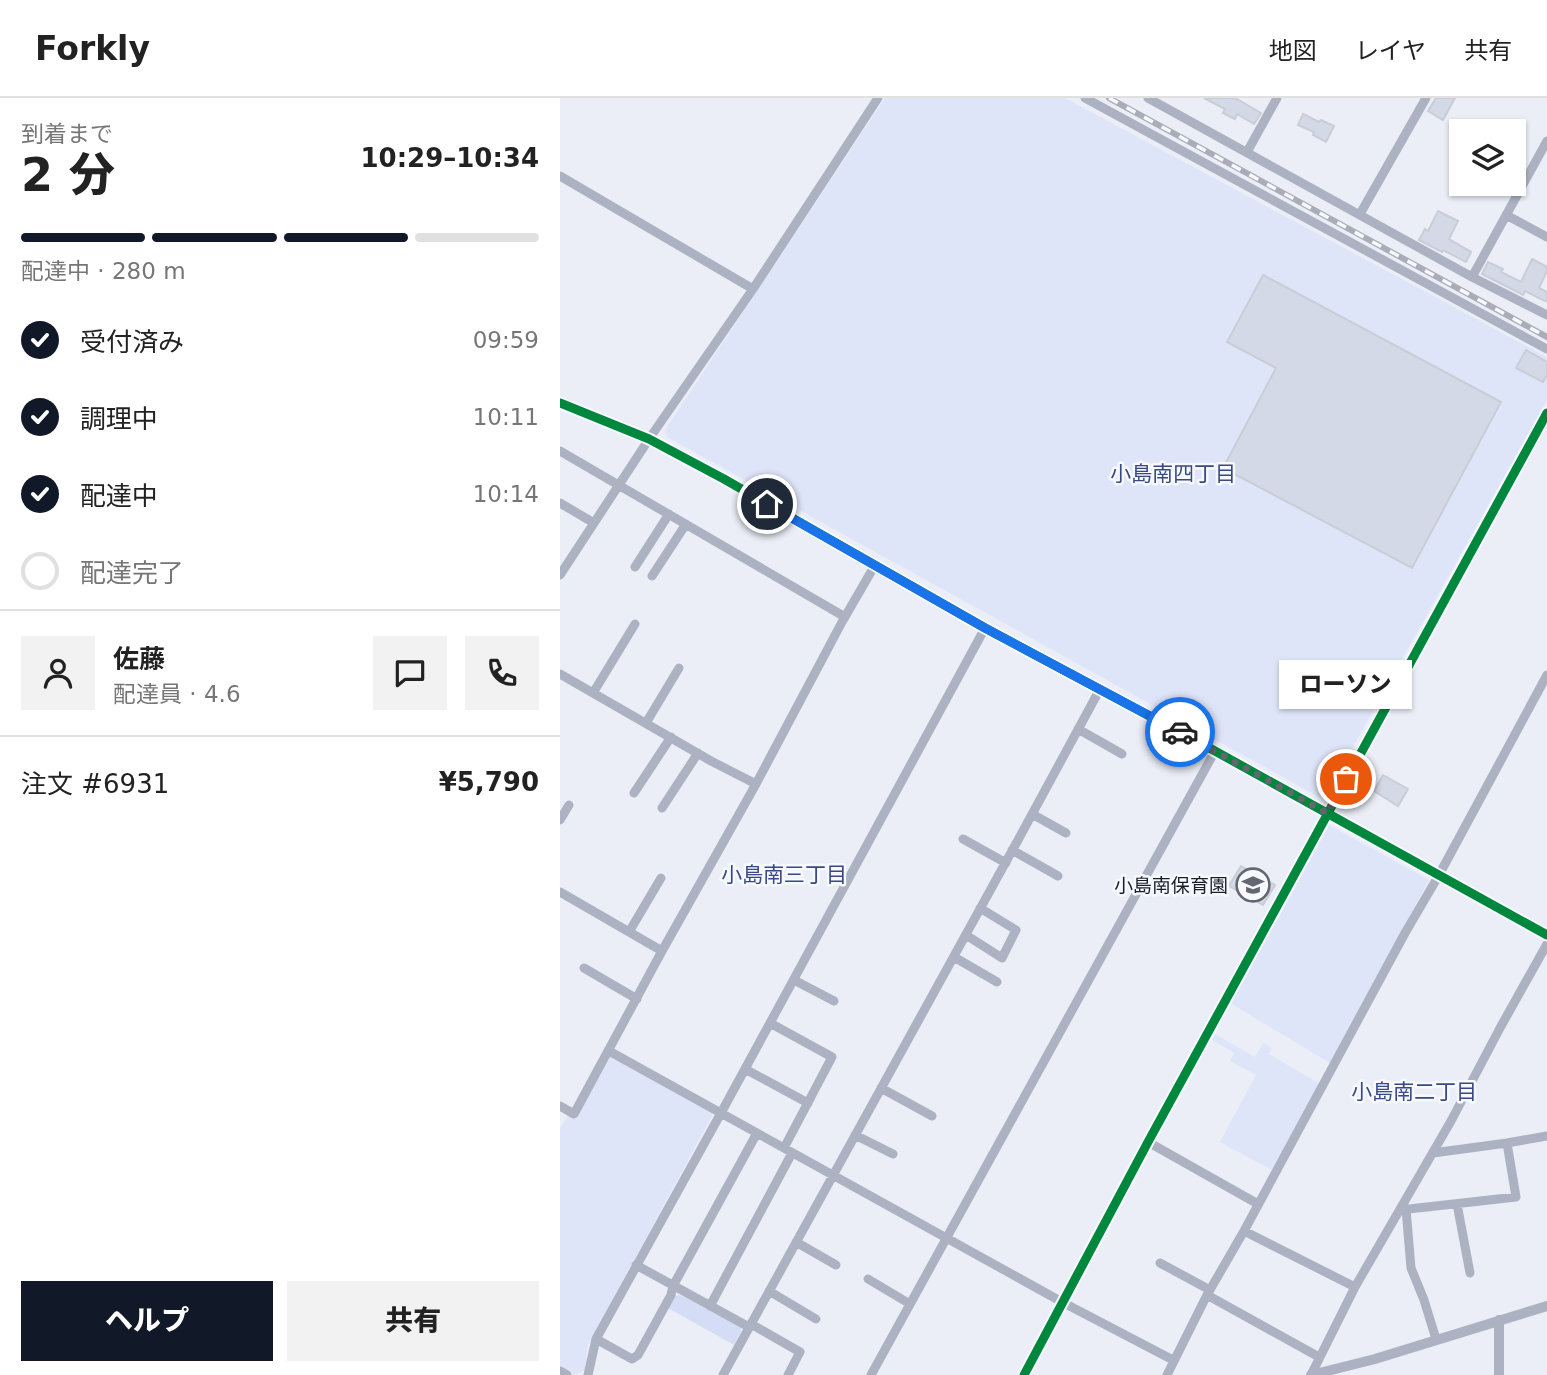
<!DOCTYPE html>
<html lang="ja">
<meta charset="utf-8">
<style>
:root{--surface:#fff;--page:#f2f2f2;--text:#222;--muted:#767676;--line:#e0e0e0;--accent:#111827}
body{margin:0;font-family:"DejaVu Sans","Noto Sans JP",sans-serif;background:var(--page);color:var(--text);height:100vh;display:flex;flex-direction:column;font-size:26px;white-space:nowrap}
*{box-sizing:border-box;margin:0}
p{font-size:23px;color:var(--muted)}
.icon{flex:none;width:38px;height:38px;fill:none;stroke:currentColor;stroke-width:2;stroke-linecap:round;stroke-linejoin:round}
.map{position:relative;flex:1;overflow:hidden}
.drawer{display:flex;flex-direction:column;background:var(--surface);width:560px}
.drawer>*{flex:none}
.controls{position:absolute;left:889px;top:21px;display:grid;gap:14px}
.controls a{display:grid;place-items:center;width:77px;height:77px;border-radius:0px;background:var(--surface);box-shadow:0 2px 5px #0004;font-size:35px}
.pin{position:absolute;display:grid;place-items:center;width:60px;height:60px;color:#fff;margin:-30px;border:4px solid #fff;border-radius:50%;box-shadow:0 2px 7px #0007}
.courier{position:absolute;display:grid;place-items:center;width:70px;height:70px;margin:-35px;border:5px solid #1a73e8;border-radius:50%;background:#fff;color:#222;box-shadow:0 2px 9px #0007}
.bubble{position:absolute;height:49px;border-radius:0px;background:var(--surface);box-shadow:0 2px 5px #0004;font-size:23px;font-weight:800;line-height:49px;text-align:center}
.headline em{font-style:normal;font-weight:800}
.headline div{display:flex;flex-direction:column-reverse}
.headline{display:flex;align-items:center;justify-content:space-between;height:119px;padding:0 21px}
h1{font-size:46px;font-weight:800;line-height:52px}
.bar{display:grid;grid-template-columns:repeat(4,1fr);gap:10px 7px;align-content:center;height:84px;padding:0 21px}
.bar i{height:9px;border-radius:5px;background:var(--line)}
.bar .active{background:var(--accent)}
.bar p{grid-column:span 4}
.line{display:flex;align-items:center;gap:18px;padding:0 21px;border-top:2px solid var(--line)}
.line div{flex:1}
.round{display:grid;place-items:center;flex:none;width:74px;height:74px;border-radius:0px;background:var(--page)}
ol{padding:0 21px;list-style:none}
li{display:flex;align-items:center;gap:21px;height:77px}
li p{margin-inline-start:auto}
li .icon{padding:7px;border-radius:50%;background:var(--accent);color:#fff;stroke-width:4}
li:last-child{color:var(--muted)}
li i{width:38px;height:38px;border:4px solid var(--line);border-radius:50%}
.action{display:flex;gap:14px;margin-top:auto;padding:14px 21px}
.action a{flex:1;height:80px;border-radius:0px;background:var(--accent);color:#fff;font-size:28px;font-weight:800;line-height:80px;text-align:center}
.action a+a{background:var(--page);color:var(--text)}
header{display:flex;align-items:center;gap:42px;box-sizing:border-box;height:98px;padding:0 35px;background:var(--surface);border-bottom:2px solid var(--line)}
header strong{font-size:33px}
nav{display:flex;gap:38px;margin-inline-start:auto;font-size:24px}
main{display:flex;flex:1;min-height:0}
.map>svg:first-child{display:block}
.built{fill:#dfe5f9}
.green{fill:#d4ddf5}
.building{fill:#d4d9e8;stroke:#c9cdd6;stroke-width:2}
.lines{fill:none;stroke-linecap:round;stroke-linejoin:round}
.minor{stroke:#acb2c1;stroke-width:9}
.tertiary{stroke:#acb2c1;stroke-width:10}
.rail-casing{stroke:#a9adb7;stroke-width:6}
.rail{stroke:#f7f9ff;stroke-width:3.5;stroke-dasharray:10;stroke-linecap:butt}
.cycleway-casing{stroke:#f7f9ff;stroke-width:13}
.cycleway{stroke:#00873e;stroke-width:9}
.done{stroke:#636770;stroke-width:7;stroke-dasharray:0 12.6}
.route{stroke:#1a73e8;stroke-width:9}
.labels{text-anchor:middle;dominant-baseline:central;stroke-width:5;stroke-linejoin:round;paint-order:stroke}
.poi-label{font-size:19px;fill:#1a1e27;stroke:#f7f9ff;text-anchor:end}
.neighbourhood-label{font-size:21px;fill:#384984;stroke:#f7f9ff}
</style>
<header>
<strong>Forkly</strong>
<nav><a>地図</a><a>レイヤ</a><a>共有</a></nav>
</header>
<main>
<section class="drawer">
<div class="headline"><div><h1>2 分</h1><p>到着まで</p></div><em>10:29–10:34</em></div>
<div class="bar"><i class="active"></i><i class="active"></i><i class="active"></i><i></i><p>配達中 · 280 m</p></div>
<ol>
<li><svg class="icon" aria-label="check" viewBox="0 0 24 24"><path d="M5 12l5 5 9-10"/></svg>受付済み<p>09:59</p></li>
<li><svg class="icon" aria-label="check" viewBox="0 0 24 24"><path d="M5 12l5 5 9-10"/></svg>調理中<p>10:11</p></li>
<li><svg class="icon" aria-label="check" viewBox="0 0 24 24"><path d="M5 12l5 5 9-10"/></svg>配達中<p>10:14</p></li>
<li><i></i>配達完了</li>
</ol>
<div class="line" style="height:126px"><a class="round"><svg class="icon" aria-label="person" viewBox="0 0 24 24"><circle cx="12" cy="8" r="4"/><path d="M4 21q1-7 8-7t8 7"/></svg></a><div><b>佐藤</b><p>配達員 · 4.6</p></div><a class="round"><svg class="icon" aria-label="chat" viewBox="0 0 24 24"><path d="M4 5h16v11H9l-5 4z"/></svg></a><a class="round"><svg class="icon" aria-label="phone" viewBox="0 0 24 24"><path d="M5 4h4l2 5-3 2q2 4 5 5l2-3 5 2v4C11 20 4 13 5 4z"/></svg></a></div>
<div class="line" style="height:91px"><div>注文 #6931</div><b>¥5,790</b></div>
<div class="action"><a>ヘルプ</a><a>共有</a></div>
</section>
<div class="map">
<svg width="987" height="1277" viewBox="0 0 987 1277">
<rect width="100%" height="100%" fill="#ebeef7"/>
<path class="built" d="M325,0H505L987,259V302L765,699H759L107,339L105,332Z
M769,727L869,782L770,965L670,905Z
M655,936L695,959L703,945L712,950L709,956L760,986L712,1072L660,1044L696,977L670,963L674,955L652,942Z
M51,958L152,1014V1018L28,1247L25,1272L15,1277L0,1269V1030L8,1017L16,1021Z"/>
<path class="green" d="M120,1197L181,1229V1234L174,1247L108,1210L114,1198Z"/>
<path class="building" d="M644,0H675L701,15L694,26L677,16L675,21L663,15L665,11Z
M876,0H895L883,22L868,13Z
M743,16L759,24L761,22L774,28L766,44L753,37L754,34L738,27Z
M878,113L898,123L889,141L911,154L906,164L883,152L882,154L859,142L865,131L868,133Z
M972,161L987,169V173L979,190L987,194V204L965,193L963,197L922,176L928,164L943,171L941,174L961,184Z
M703,177L941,304L852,470L663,370L716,270L667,244Z
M966,252L987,264V277L983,284L956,270Z
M823,677L848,691L838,708L814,693Z
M681,768L715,787L703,807L669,788Z"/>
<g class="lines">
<path class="minor" d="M525,0L987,251
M588,0L912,179L987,217
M687,54L717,0
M0,78L193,191
M800,116L866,0
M946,117L987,139
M912,179L987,43
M0,353L285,519
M0,405L34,425
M75,469L109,416
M0,477L89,341L193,191L318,0
M92,478L126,426
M0,576L151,663L196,686
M33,595L75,526
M86,625L119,570
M518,631L562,656
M74,695L111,639
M102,710L138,655
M472,716L506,735
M0,722L9,707
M403,741L446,765
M452,752L498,778
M0,794L102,853
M69,834L101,780
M406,837L442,860L456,832L420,810
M394,859L437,884
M24,870L77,901
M234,882L274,903
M210,925L272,959L224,1050
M49,953L502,1204L613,1262
M185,971L248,1005
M321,990L372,1018
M0,1008L14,1016L102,853L196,686L282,524L315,467
M295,1037L333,1056
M588,1044L698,1106
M873,1055L947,1045L987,1038
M897,1106L910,1175
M846,1111L851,1170L864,1202L876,1241
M840,1112L956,1099L947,1045
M684,1133L795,1189
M236,1144L276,1167
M600,1165L650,1192
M76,1167L189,1229
M308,1181L350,1206
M209,1193L256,1221
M647,1197L759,1259
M150,1208L232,1055
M191,1226L240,1254L228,1277
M36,1241L72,1261L78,1257L111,1197L113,1188L197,1035
M0,1273L7,1277
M28,1277L36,1241L161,1015L425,530
M163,1277L458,742L540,591
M311,1277L655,653
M607,1277L647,1197L684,1133L845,835L879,777L987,577
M751,1277L795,1189L891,1023L940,930L987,846"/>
<path class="tertiary" d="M0,305L89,341L164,381L425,530L655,653L987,837
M939,1222V1277
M464,1277L588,1044L987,315
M751,1277L815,1261L987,1208"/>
<defs>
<path id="rail" d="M549,0L987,239"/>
</defs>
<use href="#rail" class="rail-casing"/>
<use href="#rail" class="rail"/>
<defs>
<path id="cycleway" d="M0,305L89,341L164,381L425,530L655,653L987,837
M464,1277L588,1044L987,315"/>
</defs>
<use href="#cycleway" class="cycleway-casing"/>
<use href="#cycleway" class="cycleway"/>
</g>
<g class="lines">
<path class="done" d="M620,634L767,715L786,681"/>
<path class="route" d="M207,406L425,530L620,634"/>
</g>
<defs>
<symbol id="school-ring" viewBox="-11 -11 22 22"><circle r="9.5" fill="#f7f9ff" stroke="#636770" stroke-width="1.5"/><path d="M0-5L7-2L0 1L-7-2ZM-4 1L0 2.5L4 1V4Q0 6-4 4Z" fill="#636770"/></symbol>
</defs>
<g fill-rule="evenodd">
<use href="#school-ring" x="674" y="768" width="38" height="38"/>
</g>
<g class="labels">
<g class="poi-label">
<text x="668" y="787">小島南保育園</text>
</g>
<g class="neighbourhood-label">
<text x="613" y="376">小島南四丁目</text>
<text x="224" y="777">小島南三丁目</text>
<text x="854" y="994">小島南二丁目</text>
</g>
</g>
</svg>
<div class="controls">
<a><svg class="icon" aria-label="layers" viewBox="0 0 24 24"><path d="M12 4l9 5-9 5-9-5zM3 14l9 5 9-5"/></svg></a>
</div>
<div class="pin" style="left:786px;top:681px;background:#ea580c"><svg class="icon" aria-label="bag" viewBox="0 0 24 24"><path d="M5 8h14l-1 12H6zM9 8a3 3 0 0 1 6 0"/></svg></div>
<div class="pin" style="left:207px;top:406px;background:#1f2937"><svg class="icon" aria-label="home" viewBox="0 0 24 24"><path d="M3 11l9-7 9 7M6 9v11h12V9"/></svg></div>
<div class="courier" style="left:620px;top:634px"><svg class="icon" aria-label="car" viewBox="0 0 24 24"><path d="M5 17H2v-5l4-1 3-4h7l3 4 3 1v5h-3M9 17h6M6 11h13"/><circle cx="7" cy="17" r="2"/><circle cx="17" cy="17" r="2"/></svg></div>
<div class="bubble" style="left:719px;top:562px;width:133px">ローソン</div>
</div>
</main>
